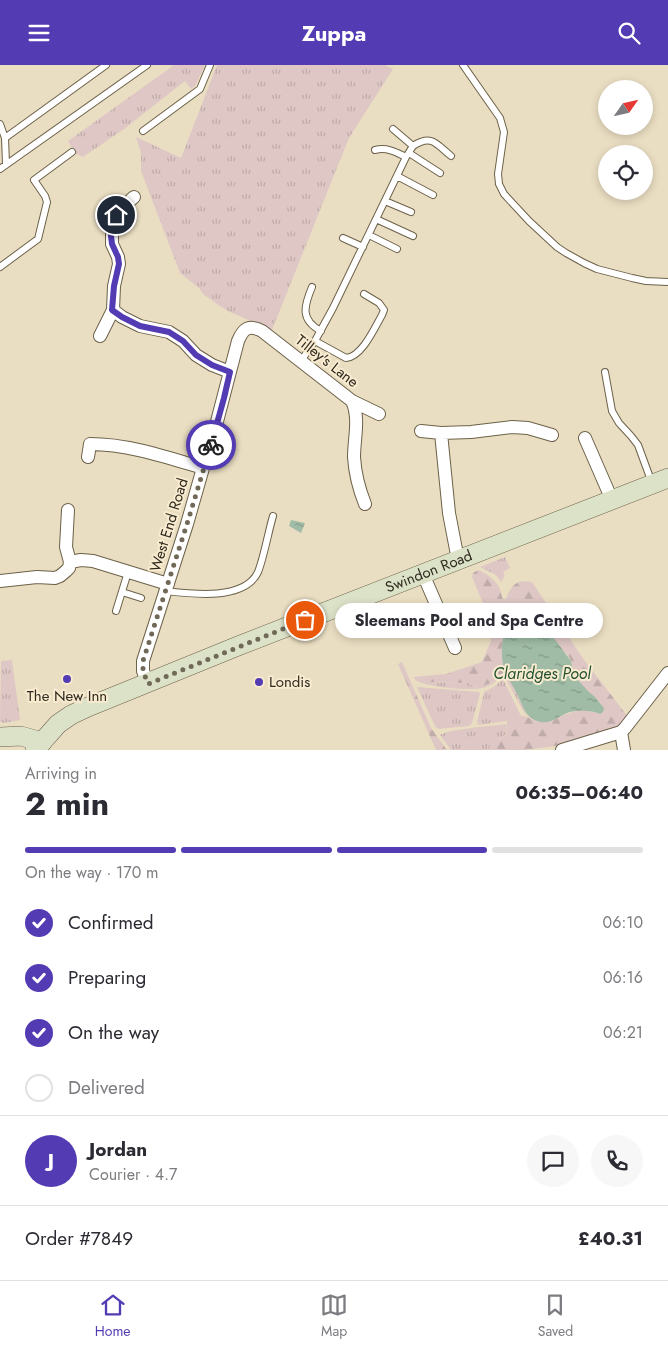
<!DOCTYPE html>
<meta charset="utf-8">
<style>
:root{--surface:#fff;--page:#f7f7f7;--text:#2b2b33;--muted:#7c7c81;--line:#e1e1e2;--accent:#533bb3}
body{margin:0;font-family:Jost,sans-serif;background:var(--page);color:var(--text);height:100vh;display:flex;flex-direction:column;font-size:19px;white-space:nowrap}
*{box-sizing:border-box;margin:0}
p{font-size:16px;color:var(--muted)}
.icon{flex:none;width:28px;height:28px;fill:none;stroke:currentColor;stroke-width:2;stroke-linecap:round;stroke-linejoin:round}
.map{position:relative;height:685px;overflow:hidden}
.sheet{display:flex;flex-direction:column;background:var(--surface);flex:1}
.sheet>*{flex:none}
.needle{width:32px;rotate:56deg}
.controls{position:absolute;left:598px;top:15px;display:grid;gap:10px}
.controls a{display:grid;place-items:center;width:55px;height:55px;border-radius:50%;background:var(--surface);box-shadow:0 2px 8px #0003;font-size:25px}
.pin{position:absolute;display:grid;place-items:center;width:42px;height:42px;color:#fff;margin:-21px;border:2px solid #fff;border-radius:50%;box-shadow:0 1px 5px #0007}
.courier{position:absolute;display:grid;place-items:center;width:50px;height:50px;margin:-25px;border:4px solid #533bb3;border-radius:50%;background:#fff;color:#222;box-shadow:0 1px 6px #0007}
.bubble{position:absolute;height:35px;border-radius:18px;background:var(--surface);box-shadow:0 2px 8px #0003;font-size:16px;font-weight:700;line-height:35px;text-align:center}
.summary em{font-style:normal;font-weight:700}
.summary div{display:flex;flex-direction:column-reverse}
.summary{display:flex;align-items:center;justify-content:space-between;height:85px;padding:0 25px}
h1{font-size:32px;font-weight:700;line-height:38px}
.bar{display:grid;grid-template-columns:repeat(4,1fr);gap:8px 5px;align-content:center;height:60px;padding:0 25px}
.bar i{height:6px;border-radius:4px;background:var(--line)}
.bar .current{background:var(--accent)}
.bar p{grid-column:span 4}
.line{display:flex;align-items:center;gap:12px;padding:0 25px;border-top:1px solid var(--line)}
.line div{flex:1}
.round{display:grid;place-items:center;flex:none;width:52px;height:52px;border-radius:26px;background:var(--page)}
ol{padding:0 25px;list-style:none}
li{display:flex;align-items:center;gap:15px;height:55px}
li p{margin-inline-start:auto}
li .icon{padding:5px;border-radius:50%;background:var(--accent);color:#fff;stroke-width:4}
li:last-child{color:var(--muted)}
li i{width:28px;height:28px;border:2px solid var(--line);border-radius:50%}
header{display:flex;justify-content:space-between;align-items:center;height:65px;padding:0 25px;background:var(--accent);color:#fff;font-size:22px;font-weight:700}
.dock{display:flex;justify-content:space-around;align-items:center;height:70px;border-top:1px solid var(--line);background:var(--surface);font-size:14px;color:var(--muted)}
.dock a{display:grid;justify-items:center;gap:2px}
.dock .current{color:var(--accent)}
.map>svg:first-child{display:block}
.grass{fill:url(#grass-tufts)}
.forest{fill:url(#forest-firs)}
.water{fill:url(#water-ripples)}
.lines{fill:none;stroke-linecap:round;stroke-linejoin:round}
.service-casing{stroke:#6c6149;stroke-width:8}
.minor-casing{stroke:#6c6149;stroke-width:14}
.secondary-casing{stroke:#6c6149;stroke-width:20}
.service{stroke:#fff;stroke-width:6}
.minor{stroke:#fff;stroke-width:12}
.secondary{stroke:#dce2c8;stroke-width:19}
.done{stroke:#706958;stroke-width:5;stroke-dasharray:0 9}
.route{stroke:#533bb3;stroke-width:6}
.poi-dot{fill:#533bb3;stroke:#f8ebcf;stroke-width:2}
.labels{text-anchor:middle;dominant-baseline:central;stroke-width:4;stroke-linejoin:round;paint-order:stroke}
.street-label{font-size:15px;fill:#2f2a1f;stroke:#f8ebcf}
.poi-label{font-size:15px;fill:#2f2a1f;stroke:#f8ebcf;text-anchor:start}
.water-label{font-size:16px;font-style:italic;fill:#245133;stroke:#f8ebcf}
</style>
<header><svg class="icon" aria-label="menu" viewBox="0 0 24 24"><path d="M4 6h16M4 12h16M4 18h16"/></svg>Zuppa<svg class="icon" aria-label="search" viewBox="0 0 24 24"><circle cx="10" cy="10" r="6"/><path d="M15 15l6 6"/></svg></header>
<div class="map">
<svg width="668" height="685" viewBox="0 0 668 685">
<defs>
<pattern id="grass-tufts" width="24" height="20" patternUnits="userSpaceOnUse" patternTransform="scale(1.25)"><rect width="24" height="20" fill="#dec7c5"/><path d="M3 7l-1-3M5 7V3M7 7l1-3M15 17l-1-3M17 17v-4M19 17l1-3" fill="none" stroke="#bfaba9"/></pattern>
<pattern id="forest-firs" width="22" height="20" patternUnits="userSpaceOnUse" patternTransform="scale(1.25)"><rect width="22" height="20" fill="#dec7c5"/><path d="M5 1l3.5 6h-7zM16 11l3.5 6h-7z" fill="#bfaba9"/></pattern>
<pattern id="water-ripples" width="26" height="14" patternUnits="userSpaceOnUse" patternTransform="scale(1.25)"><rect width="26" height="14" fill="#a0bca6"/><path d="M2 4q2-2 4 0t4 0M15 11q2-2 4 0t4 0" fill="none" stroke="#839987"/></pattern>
</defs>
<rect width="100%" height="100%" fill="#eadec2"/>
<path class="grass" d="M174,0H205L195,21L191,24L185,16L124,64L83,92L75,88L68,76Z
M217,0H385L393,4L349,73L272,265L230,247L218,240L203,229L199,223L180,208L141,106V88L136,72L181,93Z
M505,492L510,503L503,507L505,511L501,517L496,510L480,502Z
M12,595L20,655L4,658L0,657L1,596Z
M505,606L514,622L527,650L531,653L528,652L522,644L505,612Z
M501,610C497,616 490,622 482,623C469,626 431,622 419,617C415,615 416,615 413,612L427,617L468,618L476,622L492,617Z
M503,614L521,651L519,650L508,654L507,656L478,660L477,657L484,627L495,621Z
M417,622L479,627L480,629L472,658L469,661L438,664L435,661Z
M506,659C510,676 494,672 489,685H451L440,670C448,664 493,661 506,659Z"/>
<path class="forest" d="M478,505C486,508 495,515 499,522C501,526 501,530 503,534H506C511,520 517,514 532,517L582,592L628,652L618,661L609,663L603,668L571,679L525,685H489L490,680C495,676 502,675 506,669C509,663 503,656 511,652C521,646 534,657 544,657C554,657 561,650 570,648C579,645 591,645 600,649L604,643C596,631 582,624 574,611C572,607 573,601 571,596C569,590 563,586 559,580C547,564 538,551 515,556C499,575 500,584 505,606C496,616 479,627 468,618L427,617L413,612L446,609L482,597L491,576L485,543L472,512L473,508Z
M402,597L431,663L447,685H436L398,599Z"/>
<path class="water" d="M291,455L305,458L301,468L289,461Z
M520,555L534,557L538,558L551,569L571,596L574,611L589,627L595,632L604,643L603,647L600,649C592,645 579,645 570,647C558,651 550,661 537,656C524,651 523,640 517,629C514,622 509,616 506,608C500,597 500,570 509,560C512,557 516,556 520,555Z"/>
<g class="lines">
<defs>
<path id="service" d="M463,0L500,53L504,67L498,109L499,119L504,129L529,156L557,182L566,188L584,198L597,204L632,213L646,216L668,217
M0,59L5,73L6,99
M393,64L413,81C432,69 436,79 451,91
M143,66L200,24L210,0
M5,73L106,0
M375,85C387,82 396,87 406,92
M409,88L440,108
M0,104L147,0
M397,111L433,130
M385,136L411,147
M376,154L413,171
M369,170L397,184
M343,173L363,182
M0,202L38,174L47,137L45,131L34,115L72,87
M312,222C304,241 300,255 321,266
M315,276L346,293C362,292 375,262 382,250L384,245L379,238L364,229
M301,296L316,274L333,243L406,92L413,81
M605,307L612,346L619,358L631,371L638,380L652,418
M166,526C191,529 245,536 258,507C264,492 268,468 273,451
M122,527L141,533
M116,546L128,507"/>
<path id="minor" d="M113,245L122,252L140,261L169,267L183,276L196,290L212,300L230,307
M100,271L113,245L114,221L119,199L118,192L112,179V164L117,150L122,143L134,132
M352,336C360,353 354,374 354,392C355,408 359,424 365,439
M421,366L441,368L471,367L512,362L528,363L552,370
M441,368L449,448L458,495
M585,373L612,435
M88,392L90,379C128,379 166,392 203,403
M70,497L81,495L93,496L168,519
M423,509L455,583
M0,516L37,512L55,513L60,511L66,506L69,503L70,497L66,482L68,445
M148,619L143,606V596L187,459L203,403L214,368L238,276C243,264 248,259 262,266L352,336L379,349
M621,667L624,685
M562,685L621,667L625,663L668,608"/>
<g id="secondary">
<path d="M0,672L21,671L42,677"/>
<path id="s1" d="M35,685L58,659L71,650L88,642L238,581L668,413"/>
</g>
</defs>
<use href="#service" class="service-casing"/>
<use href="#minor" class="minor-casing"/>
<use href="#secondary" class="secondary-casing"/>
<use href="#service" class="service"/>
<use href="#minor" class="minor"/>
<use href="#secondary" class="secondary"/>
</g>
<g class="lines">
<path class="done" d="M211,380L187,459L143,596V606L148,619L305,555"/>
<path class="route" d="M116,150L112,164L111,171L112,179L118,192L119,199L114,221L112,245L122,252L140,261L169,267L183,276L196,290L212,300L230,307L224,333L211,380"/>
</g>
<g class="poi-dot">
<circle cx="67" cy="614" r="5"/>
<circle cx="259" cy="617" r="5"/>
</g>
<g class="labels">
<g class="street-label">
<text transform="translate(327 296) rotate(38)">Tilley's Lane</text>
<text transform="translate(169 460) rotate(-73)">West End Road</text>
<text stroke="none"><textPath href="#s1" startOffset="436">Swindon Road</textPath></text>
</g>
<g class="poi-label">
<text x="269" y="617">Londis</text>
<text x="67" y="631" text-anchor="middle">The New Inn</text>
</g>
<g class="water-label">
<text x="542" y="608">Claridges Pool</text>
</g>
</g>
</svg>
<div class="controls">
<a><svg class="needle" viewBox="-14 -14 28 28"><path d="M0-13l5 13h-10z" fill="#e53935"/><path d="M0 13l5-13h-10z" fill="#7c7c81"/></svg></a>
<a><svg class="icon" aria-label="locate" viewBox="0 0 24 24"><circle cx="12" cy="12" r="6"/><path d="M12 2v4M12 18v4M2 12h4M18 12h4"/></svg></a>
</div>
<div class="pin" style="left:305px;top:555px;background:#ea580c"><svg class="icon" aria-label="bag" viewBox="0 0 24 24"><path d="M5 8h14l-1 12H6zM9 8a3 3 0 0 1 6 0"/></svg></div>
<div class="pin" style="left:116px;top:150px;background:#1f2937"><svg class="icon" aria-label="home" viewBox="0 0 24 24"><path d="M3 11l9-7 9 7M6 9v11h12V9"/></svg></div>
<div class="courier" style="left:211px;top:380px"><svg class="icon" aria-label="bike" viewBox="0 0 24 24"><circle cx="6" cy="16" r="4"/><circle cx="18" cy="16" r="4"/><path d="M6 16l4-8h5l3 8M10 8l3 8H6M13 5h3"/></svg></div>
<div class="bubble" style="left:335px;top:538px;width:268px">Sleemans Pool and Spa Centre</div>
</div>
<section class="sheet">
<div class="summary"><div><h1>2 min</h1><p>Arriving in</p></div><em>06:35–06:40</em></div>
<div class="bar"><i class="current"></i><i class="current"></i><i class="current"></i><i></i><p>On the way · 170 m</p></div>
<ol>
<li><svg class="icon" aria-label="check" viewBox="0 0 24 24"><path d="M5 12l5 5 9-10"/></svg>Confirmed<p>06:10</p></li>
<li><svg class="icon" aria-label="check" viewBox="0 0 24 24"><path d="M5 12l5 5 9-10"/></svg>Preparing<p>06:16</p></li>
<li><svg class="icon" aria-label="check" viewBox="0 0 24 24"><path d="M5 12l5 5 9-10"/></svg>On the way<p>06:21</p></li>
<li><i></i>Delivered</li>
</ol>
<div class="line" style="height:90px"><b class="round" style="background:var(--accent);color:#fff">J</b><div><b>Jordan</b><p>Courier · 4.7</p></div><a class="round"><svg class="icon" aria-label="chat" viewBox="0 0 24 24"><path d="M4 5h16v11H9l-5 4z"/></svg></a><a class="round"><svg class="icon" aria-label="phone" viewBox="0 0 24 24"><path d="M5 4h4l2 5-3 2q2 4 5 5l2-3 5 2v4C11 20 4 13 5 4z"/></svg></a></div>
<div class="line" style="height:65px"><div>Order #7849</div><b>£40.31</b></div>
</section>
<nav class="dock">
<a class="current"><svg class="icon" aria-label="home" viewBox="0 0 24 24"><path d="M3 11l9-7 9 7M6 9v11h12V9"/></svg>Home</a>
<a><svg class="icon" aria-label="map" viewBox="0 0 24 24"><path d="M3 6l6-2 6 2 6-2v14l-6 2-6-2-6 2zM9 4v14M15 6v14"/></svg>Map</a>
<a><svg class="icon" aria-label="saved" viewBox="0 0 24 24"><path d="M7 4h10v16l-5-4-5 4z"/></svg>Saved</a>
</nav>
